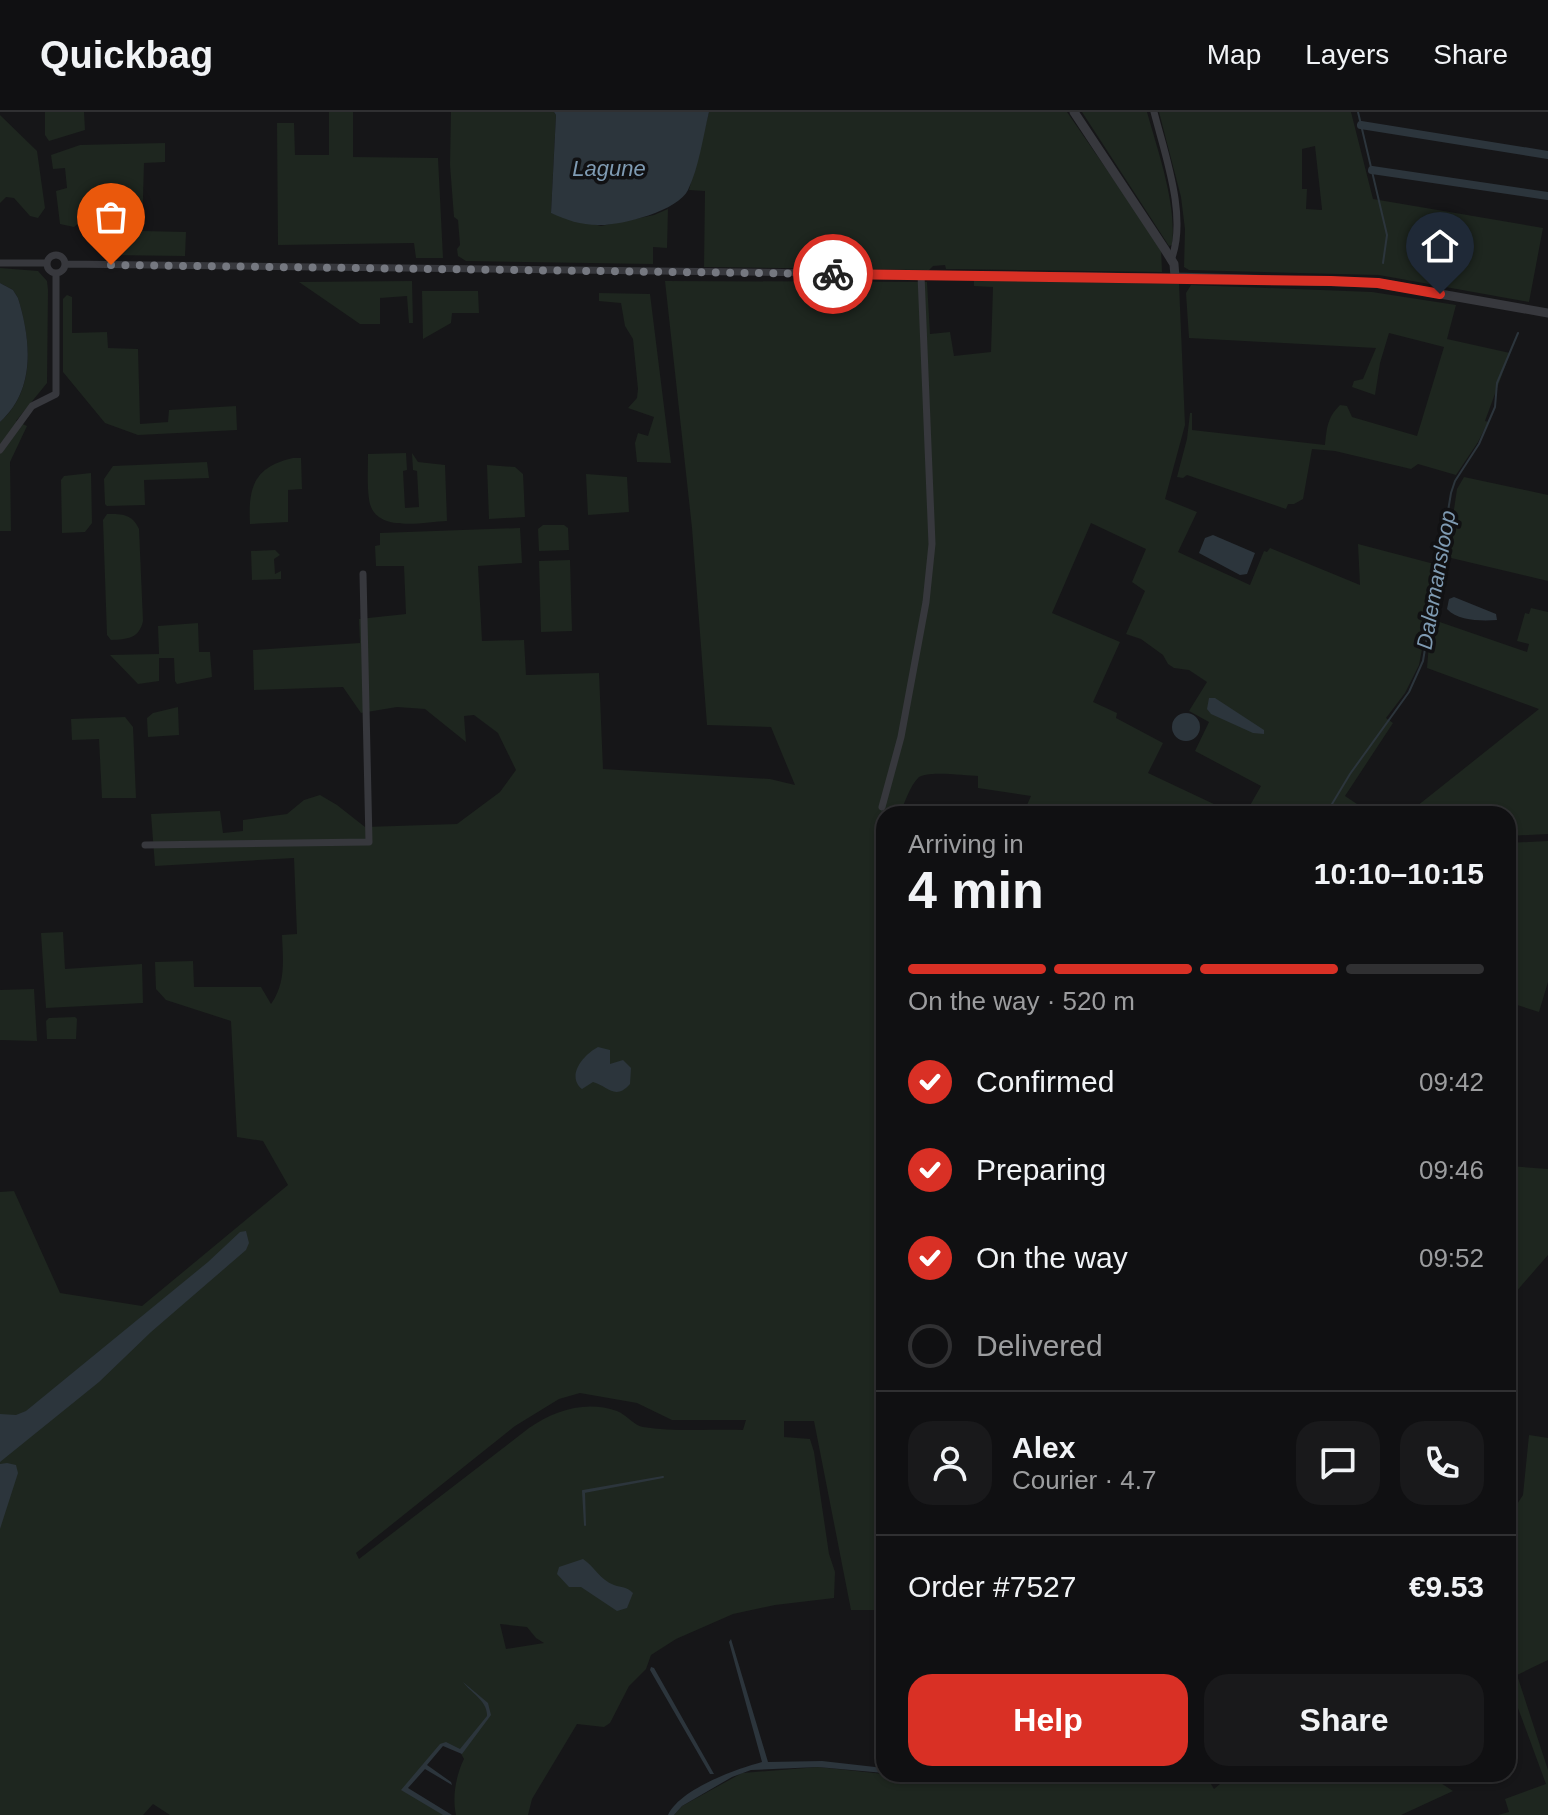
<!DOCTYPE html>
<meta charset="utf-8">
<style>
:root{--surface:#101012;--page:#19191b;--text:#f1f3f6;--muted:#9c9d9f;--line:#303032;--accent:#d93025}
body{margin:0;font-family:Helvetica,sans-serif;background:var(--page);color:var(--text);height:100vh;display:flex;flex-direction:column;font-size:30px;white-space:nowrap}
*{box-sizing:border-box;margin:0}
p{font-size:26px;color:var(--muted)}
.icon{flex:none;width:44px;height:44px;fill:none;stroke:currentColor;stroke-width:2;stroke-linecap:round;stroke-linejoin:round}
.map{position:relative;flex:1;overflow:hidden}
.details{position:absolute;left:876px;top:694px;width:640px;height:976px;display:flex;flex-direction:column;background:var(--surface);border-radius:24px;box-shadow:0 2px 6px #0004,0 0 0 2px var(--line)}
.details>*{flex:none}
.pin{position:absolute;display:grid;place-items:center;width:68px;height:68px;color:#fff;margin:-82px -34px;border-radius:50% 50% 50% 0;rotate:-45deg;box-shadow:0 0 8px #0007}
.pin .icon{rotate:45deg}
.courier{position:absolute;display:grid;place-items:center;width:80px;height:80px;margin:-40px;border:6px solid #d93025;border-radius:50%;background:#fff;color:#222;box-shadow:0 2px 10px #0007}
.head em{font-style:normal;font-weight:600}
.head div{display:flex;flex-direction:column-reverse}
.head{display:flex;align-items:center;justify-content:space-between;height:136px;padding:0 32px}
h1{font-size:52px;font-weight:600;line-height:60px}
.bar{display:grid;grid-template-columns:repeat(4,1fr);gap:12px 8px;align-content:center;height:96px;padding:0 32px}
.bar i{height:10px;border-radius:6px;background:var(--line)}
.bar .selected{background:var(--accent)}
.bar p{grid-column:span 4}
.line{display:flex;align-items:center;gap:20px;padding:0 32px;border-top:2px solid var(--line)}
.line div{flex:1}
.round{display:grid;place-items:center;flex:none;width:84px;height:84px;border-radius:24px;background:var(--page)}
ol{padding:0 32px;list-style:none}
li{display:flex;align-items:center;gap:24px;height:88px}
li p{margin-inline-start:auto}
li .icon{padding:8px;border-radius:50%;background:var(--accent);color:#fff;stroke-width:4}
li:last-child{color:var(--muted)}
li i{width:44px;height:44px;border:4px solid var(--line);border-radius:50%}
.primary-button{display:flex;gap:16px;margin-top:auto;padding:16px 32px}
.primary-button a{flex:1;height:92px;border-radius:24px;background:var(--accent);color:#fff;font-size:32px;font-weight:600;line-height:92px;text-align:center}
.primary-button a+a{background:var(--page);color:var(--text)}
header{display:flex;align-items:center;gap:48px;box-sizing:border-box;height:112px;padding:0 40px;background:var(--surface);border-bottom:2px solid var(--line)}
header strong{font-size:38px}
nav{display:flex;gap:44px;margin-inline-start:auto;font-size:28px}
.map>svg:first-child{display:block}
.green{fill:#1e261f;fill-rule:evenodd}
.water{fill:#2c353c}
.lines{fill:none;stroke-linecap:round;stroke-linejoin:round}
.stream{stroke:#2c353c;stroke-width:2}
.canal{stroke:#2c353c;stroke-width:8}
.minor{stroke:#37383d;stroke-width:7}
.tertiary{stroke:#37383d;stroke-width:9}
.done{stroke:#757880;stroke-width:8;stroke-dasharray:0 14.4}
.route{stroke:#d93025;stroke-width:10}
.labels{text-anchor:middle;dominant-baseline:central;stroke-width:7;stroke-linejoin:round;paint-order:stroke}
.water-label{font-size:22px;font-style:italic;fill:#7f9bb3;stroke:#111113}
</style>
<header>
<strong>Quickbag</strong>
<nav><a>Map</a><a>Layers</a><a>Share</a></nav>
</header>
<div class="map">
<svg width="1548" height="1703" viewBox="0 0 1548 1703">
<rect width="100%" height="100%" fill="#161618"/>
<path class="green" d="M45,0H84L85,18L49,29L45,23Z
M329,0H353V45L438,46L443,146H416L414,131L278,133L277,11H294L295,43H329Z
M451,0H554L556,3L551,101L601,114L654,103L668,97L667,136L653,135V152L466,149L458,144L457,137L460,133L458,108L454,105L450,53Z
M709,0H1067L1161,136L1162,160L955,157H946L945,153L933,154L929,158L704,155L705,79L689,78Z
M1082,0H1147C1158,40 1177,92 1172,133L1169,134Z
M1159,0H1351L1373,87L1543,116L1529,190L1379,163L1189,158L1184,155L1185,117L1181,85ZM1315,34L1322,97V98L1306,97L1307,77H1302V37Z
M0,3L37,39L45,96L38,106L30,104L14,86L6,85L0,91Z
M165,31V50L144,51L142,119L186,120L185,144L108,143V127L125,111L106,88L74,115L60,112L56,79L67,76L65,56L53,57L51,43L80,33Z
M0,156L38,159L47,169L48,178L47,271L16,309L27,314L10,350L11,419H0V310C36,278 31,229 18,186L13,178L0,171Z
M974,168L1179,172L1185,313L1165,387L1197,400L1178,440L1250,473L1264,439L1267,440L1270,436L1360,473L1358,432L1438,453L1419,553L1405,581L1386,606L1393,611L1345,684L1372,702H1256L1248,697L1261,674L1195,639L1209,610L1189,599L1207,570L1189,558L1174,556L1168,552L1163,543L1141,527L1126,522L1145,479L1132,470L1146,437L1091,411L1052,501L1120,530L1093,590L1117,601L1116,606L1163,631L1148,661L1235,702H1023L1031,684L978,676V664C966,664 926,658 918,666C910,674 904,692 900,702H884V1498H851L814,1309H784V1325L810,1327L814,1340L829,1442L835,1460L834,1486L775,1493L733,1502L676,1527L651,1543L646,1557L629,1574L610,1611L604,1615L577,1612L532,1687L528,1703H456C452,1685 456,1663 464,1647L460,1640L444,1632L404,1677L446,1703H170L153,1692L143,1703H0V1080L14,1079L60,1181L142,1194L288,1073L263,1029L237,1025L231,909L166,888L156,877L155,850L193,849L194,875H261L271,892C286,871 283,848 282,823L297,822L294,746L155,754L151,702L220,699L223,721L243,719V708L287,702L304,688L320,683L337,693L365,715L457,712L500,680L516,658L498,621L474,603L464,604L466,630L425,597L397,595L361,601L343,575L254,578L253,538L360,531L359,507L406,502L404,454H376L375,434L380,433V421L520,416L522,451L478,454L482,529L524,528L526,563L599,561L603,657L770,667L795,673L771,615L707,613L692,416L665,169L927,170L930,222L950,220L954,244L991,240L993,175L974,174ZM580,1281L637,1291L672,1308H746L743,1318C713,1317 672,1320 643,1315C633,1313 627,1303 617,1299C586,1288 555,1298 529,1316L359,1447L356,1441L515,1314L559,1287ZM500,1512L527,1515L536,1526L544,1531L506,1537Z
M412,169L413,211H409L407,184L380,186V212H360L299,170Z
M1191,173L1372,180L1456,193L1447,227L1510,241L1485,309L1488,310L1478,330L1456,363L1418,352L1411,357L1335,339L1312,337L1303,387L1294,392H1288L1286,397L1187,363L1183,366L1177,365L1187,327L1190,301H1192V318L1325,333C1327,316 1327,306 1340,293L1347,294L1352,305L1417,324L1444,235L1389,221L1380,251L1375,283L1352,275L1354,269L1363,267L1376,236L1189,226L1186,181Z
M422,179H478L479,201H452L451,211L423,227Z
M599,181L650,182L671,351L637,350L635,331L638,321L648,324L654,305L628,296L637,286L638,277L633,227L625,214L621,191L599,189Z
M67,183L72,185V221L107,220L108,236L138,237L140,312L168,310L169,298L236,294L237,318L138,323L105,311L63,260V187Z
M406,341L407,358L403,359L405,396L419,395L417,359L413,358L412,341L418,350L445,353L447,409C423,410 373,422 369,387C367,373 368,357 368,342Z
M293,346H301L302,377L288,378V410L250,412C248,375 254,355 293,346Z
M207,350L209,366L144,368L145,393L107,394L105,392L104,367L113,354Z
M487,353L515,355L523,362L525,405L489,407Z
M91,361L92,411L85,420L62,421L61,368L64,364Z
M586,362L627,365L629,400L588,403Z
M1464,365L1548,383V469L1447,445L1457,377Z
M107,402C123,402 132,402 139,417L143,509C139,527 127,527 111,528L107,523L103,408Z
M543,413H564L568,416L569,438L539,439L538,417Z
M275,438L280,443L274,447L275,462L281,459V467L252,468L251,439Z
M570,448L572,519L541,520L539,449Z
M1531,496L1548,500V722L1508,724V702H1407L1539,597L1427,556L1431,507L1527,540L1529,532L1517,529L1525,501L1529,502Z
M198,511L199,540H210L212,565L177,572L175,569L174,546H159V569L138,572L110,543L159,542L158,514Z
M178,595L179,623L148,625L147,606L153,601Z
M125,605L133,615L136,686H102L99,627L72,628L71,607Z
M1548,729V870L1539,900L1508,890V731Z
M63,820L65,857L142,852L143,891L46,896L41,821Z
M34,877L37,929L0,928V878Z
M75,905L77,907L76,927H47L46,909L49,906Z
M1508,1054L1548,1057V1143L1508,1189Z
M1529,1323L1548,1326V1548L1517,1563L1548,1658V1703H1498L1509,1700L1505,1687L1546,1672L1508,1569V1406L1523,1383Z
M818,1655L884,1662H1205L1214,1677L1232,1662H1427L1453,1679L1401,1703H674L682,1694L742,1661Z"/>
<path class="water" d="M554,0H709C703,25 699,55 688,78C678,99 620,114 598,113C581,113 566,108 551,101L556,3Z
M0,171L13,178L18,186C31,228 36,278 0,310Z
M1213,423L1255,441L1247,462L1240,463L1199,441L1205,426Z
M1454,485L1496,502L1497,508C1481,509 1458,509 1447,497L1449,487Z
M1209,586H1215L1264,618V622L1253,621L1211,602L1207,597Z
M1172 615a14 14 0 1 1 28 0a14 14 0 1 1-28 0Z
M598,935L610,938V952L623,948L631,956L630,972C615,989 608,974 593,970L582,977C566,964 583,943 598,935Z
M246,1119L249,1131L246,1138L151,1220L99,1270L0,1350V1302L16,1303L26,1299L208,1150L240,1120Z
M7,1351L16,1353L18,1361L0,1417V1352Z
M583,1447C594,1454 600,1468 614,1473C622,1476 626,1474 633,1481L627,1496L617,1499L581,1475H569L557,1462L559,1455Z
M731,1527L768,1650L822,1649L884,1656V1661L818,1655L751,1658L732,1665L682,1694L674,1703H668C680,1677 736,1657 762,1650L729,1530Z
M651,1555L654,1556L714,1662H710L650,1558Z
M463,1570L488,1591L491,1603L462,1642L443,1634L427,1653L451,1670L452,1673L425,1657L408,1676L452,1703H443L401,1678L440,1632L446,1630L460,1637L487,1604C488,1589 470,1580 463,1570Z"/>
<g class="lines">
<path class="stream" d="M1358,0L1387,123L1383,151
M1326,702L1350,662L1409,580L1423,549L1451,381L1455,369L1479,332L1495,295L1497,271L1518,221
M663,1365L584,1380L585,1413L583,1379Z"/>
<path class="canal" d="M1361,13L1548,43
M1372,58L1548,84"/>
<path class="minor" d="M1154,0C1165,43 1188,106 1171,148
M47 152a9 9 0 1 1 18 0a9 9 0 1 1-18 0Z
M0,151H47
M65,152L1175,165
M0,338L32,294L56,282V161
M882,695L901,625L926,490L932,432L921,163
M145,733L369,730L363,462"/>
<path class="tertiary" d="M1074,0L1164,136L1174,152L1175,165L1378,171L1548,201"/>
</g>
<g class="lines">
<path class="done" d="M111,153L833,162"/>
<path class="route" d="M833,162L1331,169L1378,171L1440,182"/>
</g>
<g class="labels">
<g class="water-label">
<text x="609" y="56">Lagune</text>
<text transform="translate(1436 468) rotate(-80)">Dalemansloop</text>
</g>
</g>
</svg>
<div class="pin" style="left:111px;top:153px;background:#ea580c"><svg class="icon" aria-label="bag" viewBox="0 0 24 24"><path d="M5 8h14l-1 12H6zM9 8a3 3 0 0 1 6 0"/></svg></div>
<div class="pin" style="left:1440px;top:182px;background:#1f2937"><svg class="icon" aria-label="home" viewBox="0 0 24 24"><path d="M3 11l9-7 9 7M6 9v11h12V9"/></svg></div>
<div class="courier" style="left:833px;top:162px"><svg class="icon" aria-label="bike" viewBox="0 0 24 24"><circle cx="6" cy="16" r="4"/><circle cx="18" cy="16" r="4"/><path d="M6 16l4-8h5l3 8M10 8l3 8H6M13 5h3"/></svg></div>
<section class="details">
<div class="head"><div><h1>4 min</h1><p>Arriving in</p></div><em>10:10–10:15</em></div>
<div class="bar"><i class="selected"></i><i class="selected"></i><i class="selected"></i><i></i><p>On the way · 520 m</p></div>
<ol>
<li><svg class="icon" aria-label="check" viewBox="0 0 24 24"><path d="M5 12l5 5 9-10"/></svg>Confirmed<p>09:42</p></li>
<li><svg class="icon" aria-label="check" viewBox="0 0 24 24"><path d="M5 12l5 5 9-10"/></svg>Preparing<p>09:46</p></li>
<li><svg class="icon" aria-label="check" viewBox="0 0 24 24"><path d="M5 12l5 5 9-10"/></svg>On the way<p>09:52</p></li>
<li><i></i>Delivered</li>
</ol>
<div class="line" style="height:144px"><a class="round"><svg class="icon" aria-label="person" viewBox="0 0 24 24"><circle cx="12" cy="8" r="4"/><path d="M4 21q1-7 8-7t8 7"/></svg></a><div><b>Alex</b><p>Courier · 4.7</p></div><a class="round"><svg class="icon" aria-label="chat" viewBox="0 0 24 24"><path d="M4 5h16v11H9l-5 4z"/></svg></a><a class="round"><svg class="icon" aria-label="phone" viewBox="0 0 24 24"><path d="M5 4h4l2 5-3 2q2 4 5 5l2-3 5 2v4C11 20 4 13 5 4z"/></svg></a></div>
<div class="line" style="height:104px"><div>Order #7527</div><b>€9.53</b></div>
<div class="primary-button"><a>Help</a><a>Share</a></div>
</section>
</div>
